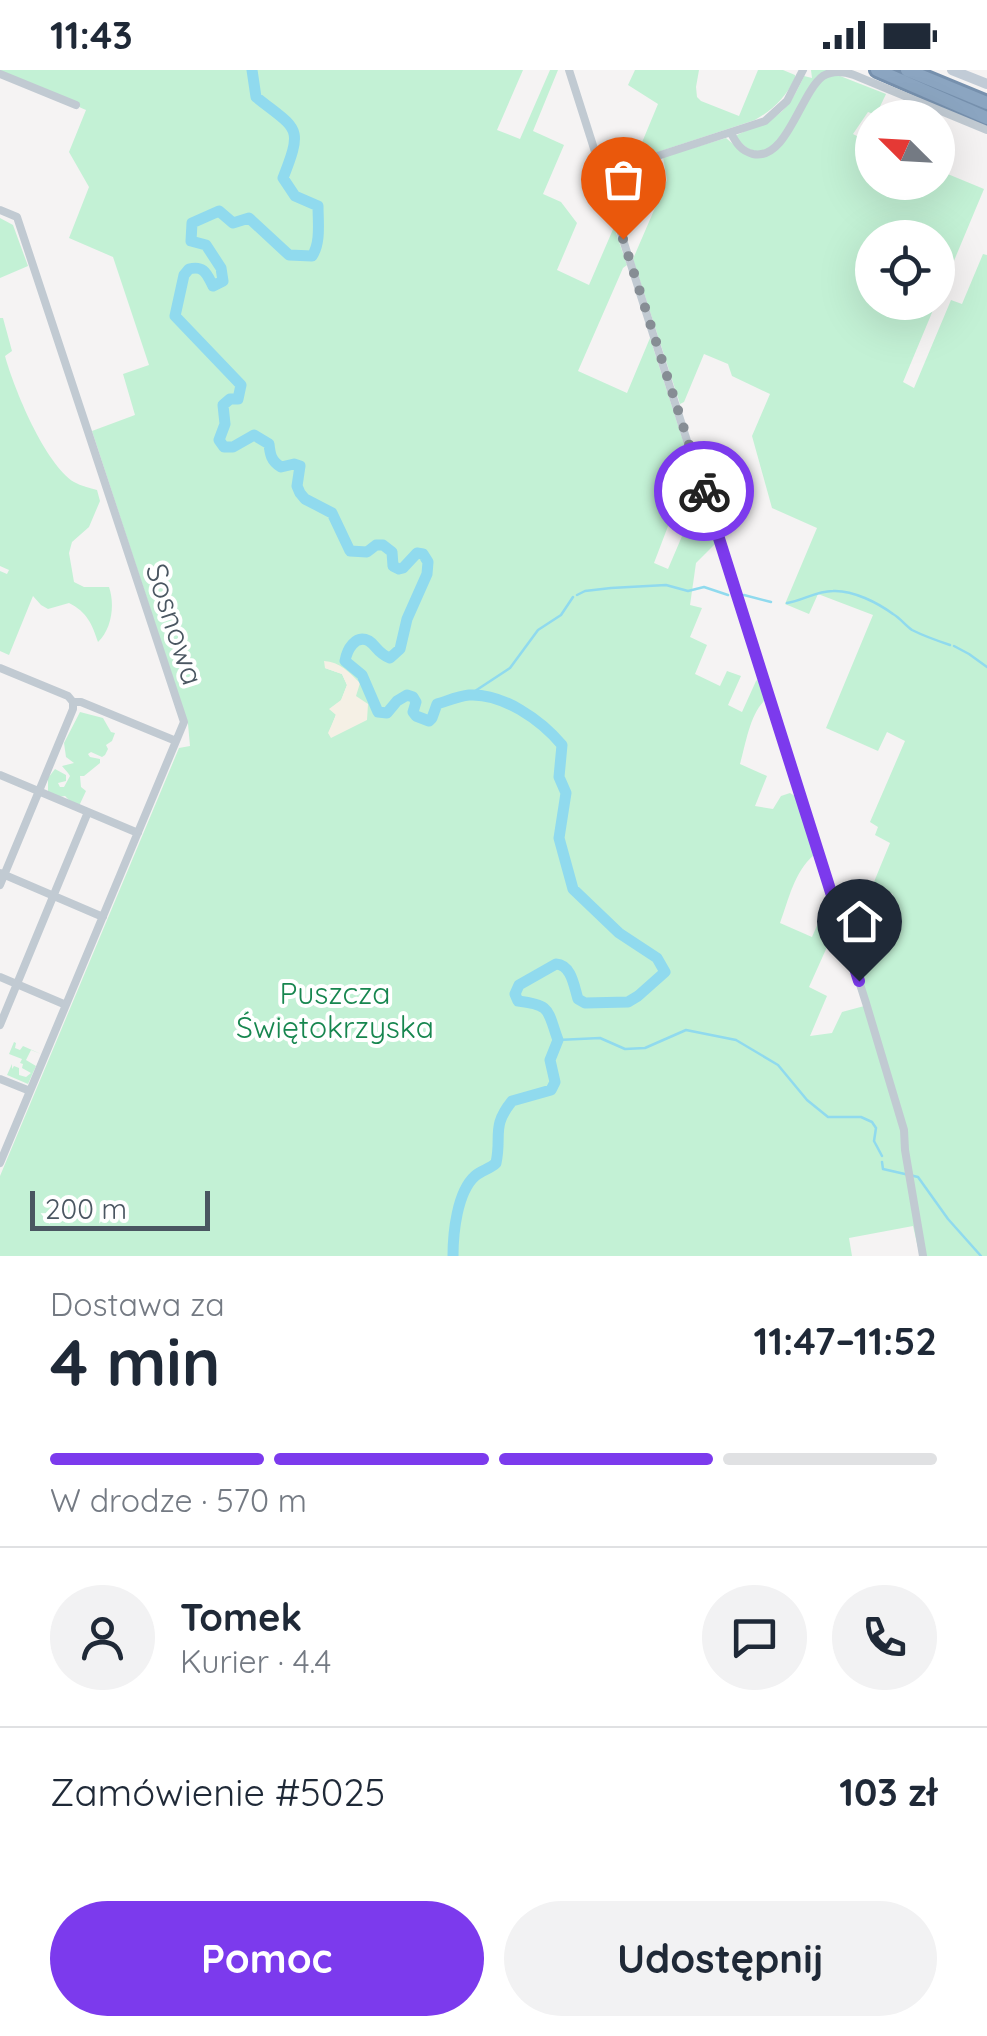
<!DOCTYPE html>
<html lang="pl">
<meta charset="utf-8">
<style>
:root{--surface:#fff;--page:#f2f2f3;--text:#1f2937;--muted:#747a83;--line:#e0e1e3;--accent:#7c3aed}
body{margin:0;font-family:Quicksand,sans-serif;background:var(--page);color:var(--text);height:100vh;display:flex;flex-direction:column;font-size:38px;white-space:nowrap}
*{box-sizing:border-box;margin:0}
p{font-size:32px;color:var(--muted)}
.icon{flex:none;width:55px;height:55px;fill:none;stroke:currentColor;stroke-width:2;stroke-linecap:round;stroke-linejoin:round}
.map{position:relative;height:1186px;overflow:hidden}
.side{display:flex;flex-direction:column;background:var(--surface);flex:1}
.side>*{flex:none}
.needle{width:65px;rotate:294deg}
.controls{position:absolute;left:855px;top:30px;display:grid;gap:20px}
.controls a{display:grid;place-items:center;width:100px;height:100px;border-radius:50%;background:var(--surface);box-shadow:0 10px 40px #0002;font-size:50px}
.scale{position:absolute;left:30px;bottom:25px;width:180px;box-sizing:border-box;padding-left:10px;border:5px solid #4a5661;border-top:0;font-size:28px;line-height:35px;white-space:nowrap;color:#4a5661;-webkit-text-stroke:8px #fff;paint-order:stroke}
.pin{position:absolute;display:grid;place-items:center;width:85px;height:85px;color:#fff;margin:-102px -42px;border-radius:50% 50% 50% 0;rotate:-45deg;box-shadow:0 0 10px #0007}
.pin .icon{rotate:45deg}
.courier{position:absolute;display:grid;place-items:center;width:100px;height:100px;margin:-50px;border:8px solid #7c3aed;border-radius:50%;background:#fff;color:#222;box-shadow:0 2px 12px #0007}
.overview em{font-style:normal;font-weight:700}
.overview div{display:flex;flex-direction:column-reverse}
.overview{display:flex;align-items:center;justify-content:space-between;height:170px;padding:0 50px}
h1{font-size:65px;font-weight:700;line-height:75px}
.bar{display:grid;grid-template-columns:repeat(4,1fr);gap:15px 10px;align-content:center;height:120px;padding:0 50px}
.bar i{height:12px;border-radius:8px;background:var(--line)}
.bar .active{background:var(--accent)}
.bar p{grid-column:span 4}
.line{display:flex;align-items:center;gap:25px;padding:0 50px;border-top:2px solid var(--line)}
.line div{flex:1}
.round{display:grid;place-items:center;flex:none;width:105px;height:105px;border-radius:52px;background:var(--page)}
.cta{display:flex;gap:20px;margin-top:auto;padding:20px 50px}
.cta a{flex:1;height:115px;border-radius:60px;background:var(--accent);color:#fff;font-size:40px;font-weight:700;line-height:115px;text-align:center}
.cta a+a{background:var(--page);color:var(--text)}
.status{display:flex;justify-content:space-between;align-items:center;height:70px;padding:0 50px;background:var(--surface);direction:ltr}
.status svg{height:28px;fill:currentColor}
.map>svg:first-child{display:block}
.green{fill:#c3f1d5;fill-rule:evenodd}
.sand{fill:#f5f0e5}
.lines{fill:none;stroke-linecap:round;stroke-linejoin:round}
.stream{stroke:#90daee;stroke-width:2.5}
.river{stroke:#90daee;stroke-width:11}
.highway-casing{stroke:#7690ad;stroke-width:18}
.street{stroke:#c1cad2;stroke-width:8}
.secondary{stroke:#c1cbd6;stroke-width:10}
.highway{stroke:#8ba5c1;stroke-width:12}
.done{stroke:#868d94;stroke-width:10;stroke-dasharray:0 18}
.route{stroke:#7c3aed;stroke-width:12}
.labels{text-anchor:middle;dominant-baseline:central;stroke-width:8;stroke-linejoin:round;paint-order:stroke}
.street-label{font-size:30px;fill:#4a5661;stroke:#fff}
.park-label{font-size:30px;fill:#17864f;stroke:#fff}
</style>
<div class="status"><b>11:43</b><svg viewBox="0 0 49 12"><path d="M0 12V9h3v3zM5 12V6h3v6zM10 12V3h3v9zM15 12V0h3v12zM26 1h20v11H26zM47 4h2v5h-2z"/></svg></div>
<div class="map">
<svg width="987" height="1186" viewBox="0 0 987 1186">
<rect width="100%" height="100%" fill="#f5f3f3"/>
<path class="green" d="M0,0H523L497,60L520,69L550,0H558L533,61L564,75L543,124L561,132L577,153L557,200L589,215L614,157L627,195L623,198L578,301L627,323L650,268L692,399L664,408L670,426L681,422L654,493L668,499L700,424L716,473L696,493L690,535L702,538L690,567L707,575L695,604L720,616L727,601L741,606L728,635L742,642L756,611L760,608L766,629C750,643 746,673 740,694L767,706L755,736L773,739L781,726L790,723L798,728L814,785C794,802 789,829 780,853L812,867L828,830L836,857L809,917L827,926L810,966L832,963L842,942L868,935L859,903L893,824L888,822L885,830L869,824L890,773L875,765L878,757L870,752L905,671L887,662L878,681L826,658L873,545L818,524L809,544L785,534L817,458L772,438L752,366L770,324L732,306L728,294L704,284L684,332L680,334L633,189L667,110L663,87L726,68L739,79L770,84L819,14L826,7L835,4L886,24L876,45L868,42L853,64L872,74V112H938V100L984,119L938,229V168H872V232L936,233L903,312L914,318L951,230L962,234L983,184L987,185V1186H920L913,1156L849,1168L852,1186H0V1106L179,678L190,676L188,654L92,361L135,345L123,304L149,295L113,187L69,168L89,117L69,82L86,40L0,3ZM325,598H343L356,626L329,663L347,615L342,604Z
M635,0H699L696,17L697,27L701,31L739,46L758,0H783L795,5V8C786,27 774,39 755,50L612,97L603,96L601,94L638,82L658,34L628,15Z
M811,0H833L823,4L780,69C763,86 752,86 736,67L737,65C777,45 784,50 804,6L812,8Z
M0,148L13,155L28,196L0,208Z
M0,248H3L12,281L5,286C14,319 45,394 74,412C81,416 90,418 97,420L100,431L89,457L72,472L69,483L74,512L84,517H109C115,534 112,559 98,572C92,554 87,542 69,533L48,539L41,535L33,526L9,585L0,581V501L7,504L9,500L0,496Z
M80,642L103,648L111,662L115,663L112,671L106,675L108,679L105,685L102,687L91,682L88,684L90,687L100,689V693L84,706H80L81,717L86,721L79,736L72,733L65,726L58,727L48,722V708L55,699L66,705V711L58,713L60,717H64L70,706L68,703L62,696L74,693L66,687L64,673Z
M14,972L16,973L15,978L20,980L23,976L41,984L31,980L26,990L36,996L28,1014L7,1005L12,994V999L14,996L19,998V1005L26,1007L31,1003L22,998L23,994L20,993L22,989L9,984Z"/>
<path class="sand" d="M324,591C340,592 349,602 360,613L356,626L368,634L367,650L331,668L328,663L336,645L329,639L341,630L347,615L342,604L325,598Z"/>
<g class="lines">
<path class="stream" d="M577,525L585,521L611,518L666,515L688,521L704,517L728,525
M744,525L771,532
M787,533C802,531 816,521 833,521C853,520 878,533 893,544C900,548 905,555 912,560C920,564 941,572 950,575
M954,576L969,584L987,597
M469,625L510,598L538,560L561,545L573,527
M558,970L600,968L625,979L645,978L686,960L736,970L778,995L807,1030L828,1047H861L872,1052L876,1058L874,1071L882,1086
M882,1092L883,1099L918,1107L948,1149L981,1186"/>
<path class="river" d="M252,0L256,27C297,60 304,55 283,108L295,126L318,136C318,152 321,173 312,186L289,185L249,148L233,153L219,141L192,153L191,171L206,175L221,198L223,211L213,216C207,205 205,195 189,199L184,205L175,246L241,315L238,329H230L223,335L225,354L219,370L224,377H233L254,365L269,374C270,384 271,391 281,397L294,394L300,396L297,416L300,423L305,429L332,443L350,481L367,482L376,475H383L392,482L393,496L399,499L403,498L417,483L423,484L428,492L427,504L407,549L400,579L390,588C377,583 377,576 369,571C355,564 347,580 345,591L362,605L378,642L387,643L397,631L407,625L413,627L416,632L413,642L416,646L429,651L432,648L437,634C447,631 459,626 469,625C503,623 541,650 562,675L559,707L566,723L559,768L573,819L619,863L657,888L665,902L638,926L628,932L585,933L578,929C574,917 572,895 556,894L519,915L515,924L518,931C552,935 547,940 558,970L550,990L555,1012L551,1020L512,1031C491,1057 502,1065 496,1093C490,1099 482,1100 475,1106C457,1122 453,1163 453,1186"/>
<defs>
<path id="highway" d="M877,0L987,48
M907,0L987,33"/>
</defs>
<use href="#highway" class="highway-casing"/>
<path class="street" d="M569,0L866,933L904,1060L905,1080L923,1186
M0,4L76,35
M731,63C736,73 741,81 753,84C787,91 800,23 823,6C833,0 843,1 854,5L987,60
M602,104L765,51L787,31L803,0
M0,140L17,147L184,652L0,1093
M0,598L68,626L73,632H81L176,671
M0,705L138,763
M0,803L103,847
M0,815L73,639V632
M0,907L66,935
M0,955L88,742
M0,1009L30,1021"/>
<path class="secondary" d="M952,0L987,14"/>
<use href="#highway" class="highway"/>
</g>
<g class="lines">
<path class="done" d="M623,169L704,421"/>
<path class="route" d="M704,421L859,911"/>
</g>
<g class="labels">
<g class="street-label">
<text transform="translate(175 554) rotate(72)">Sosnowa</text>
</g>
<g class="park-label">
<text x="335" y="923">Puszcza<tspan x="335" dy="34">Świętokrzyska</tspan></text>
</g>
</g>
</svg>
<div class="controls">
<a><svg class="needle" viewBox="-14 -14 28 28"><path d="M0-13l5 13h-10z" fill="#e53935"/><path d="M0 13l5-13h-10z" fill="#747a83"/></svg></a>
<a><svg class="icon" aria-label="locate" viewBox="0 0 24 24"><circle cx="12" cy="12" r="6"/><path d="M12 2v4M12 18v4M2 12h4M18 12h4"/></svg></a>
</div>
<div class="scale">200 m</div>
<div class="pin" style="left:623px;top:169px;background:#ea580c"><svg class="icon" aria-label="bag" viewBox="0 0 24 24"><path d="M5 8h14l-1 12H6zM9 8a3 3 0 0 1 6 0"/></svg></div>
<div class="pin" style="left:859px;top:911px;background:#1f2937"><svg class="icon" aria-label="home" viewBox="0 0 24 24"><path d="M3 11l9-7 9 7M6 9v11h12V9"/></svg></div>
<div class="courier" style="left:704px;top:421px"><svg class="icon" aria-label="bike" viewBox="0 0 24 24"><circle cx="6" cy="16" r="4"/><circle cx="18" cy="16" r="4"/><path d="M6 16l4-8h5l3 8M10 8l3 8H6M13 5h3"/></svg></div>
</div>
<section class="side">
<div class="overview"><div><h1>4 min</h1><p>Dostawa za</p></div><em>11:47–11:52</em></div>
<div class="bar"><i class="active"></i><i class="active"></i><i class="active"></i><i></i><p>W drodze · 570 m</p></div>
<div class="line" style="height:180px"><a class="round"><svg class="icon" aria-label="person" viewBox="0 0 24 24"><circle cx="12" cy="8" r="4"/><path d="M4 21q1-7 8-7t8 7"/></svg></a><div><b>Tomek</b><p>Kurier · 4.4</p></div><a class="round"><svg class="icon" aria-label="chat" viewBox="0 0 24 24"><path d="M4 5h16v11H9l-5 4z"/></svg></a><a class="round"><svg class="icon" aria-label="phone" viewBox="0 0 24 24"><path d="M5 4h4l2 5-3 2q2 4 5 5l2-3 5 2v4C11 20 4 13 5 4z"/></svg></a></div>
<div class="line" style="height:130px"><div>Zamówienie #5025</div><b>103 zł</b></div>
<div class="cta"><a>Pomoc</a><a>Udostępnij</a></div>
</section>
